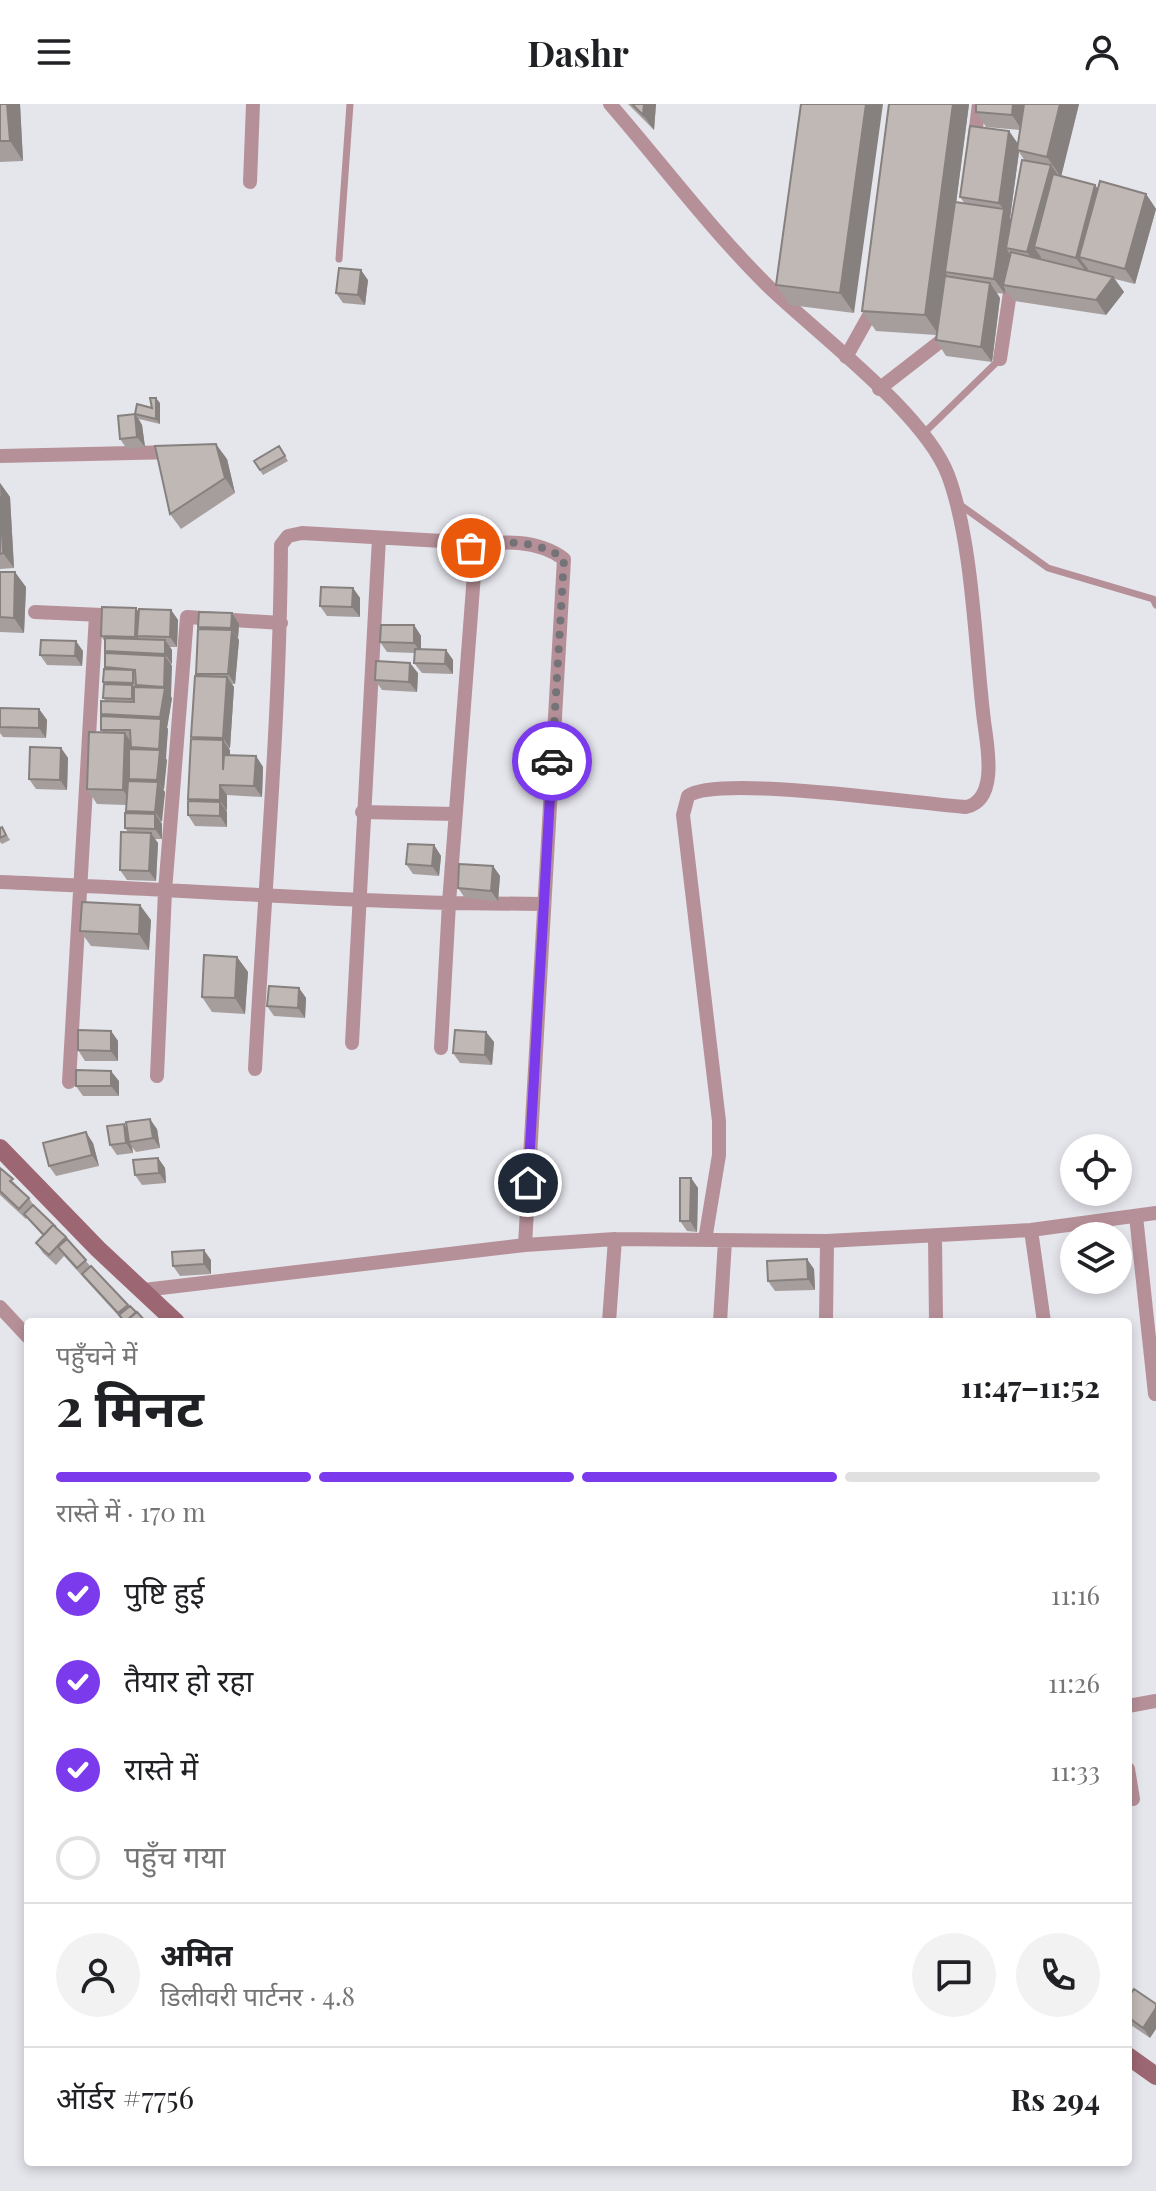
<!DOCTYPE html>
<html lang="hi">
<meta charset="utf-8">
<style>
:root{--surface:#fff;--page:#f2f2f2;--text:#202124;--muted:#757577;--line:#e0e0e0;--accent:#7c3aed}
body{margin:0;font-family:"Playfair Display","Noto Sans Devanagari",serif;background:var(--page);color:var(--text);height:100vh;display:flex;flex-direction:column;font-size:30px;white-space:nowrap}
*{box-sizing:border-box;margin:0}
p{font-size:26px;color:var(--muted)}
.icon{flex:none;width:44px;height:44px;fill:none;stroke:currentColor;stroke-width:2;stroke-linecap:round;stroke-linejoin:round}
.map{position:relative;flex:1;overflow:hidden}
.details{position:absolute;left:24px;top:1214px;width:1108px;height:848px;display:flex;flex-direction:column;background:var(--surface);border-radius:8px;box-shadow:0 4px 12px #0003}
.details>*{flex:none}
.fabs{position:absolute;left:1060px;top:1030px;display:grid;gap:16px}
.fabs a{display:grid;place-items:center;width:72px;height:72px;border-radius:50%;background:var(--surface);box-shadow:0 4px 12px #0003;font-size:40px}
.pin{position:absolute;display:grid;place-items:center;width:68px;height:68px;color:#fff;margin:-34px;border:4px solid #fff;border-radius:50%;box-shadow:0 2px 8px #0007}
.courier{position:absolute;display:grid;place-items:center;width:80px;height:80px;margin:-40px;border:6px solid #7c3aed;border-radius:50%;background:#fff;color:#222;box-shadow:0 2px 10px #0007}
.summary em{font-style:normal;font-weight:700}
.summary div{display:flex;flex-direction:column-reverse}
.summary{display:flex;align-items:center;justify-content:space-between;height:136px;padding:0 32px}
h1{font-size:52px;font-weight:700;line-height:60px}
.bar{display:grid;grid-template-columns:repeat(4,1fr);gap:12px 8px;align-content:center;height:96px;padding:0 32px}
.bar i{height:10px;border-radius:6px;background:var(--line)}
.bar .active{background:var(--accent)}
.bar p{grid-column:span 4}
.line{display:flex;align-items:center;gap:20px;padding:0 32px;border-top:2px solid var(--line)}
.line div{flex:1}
.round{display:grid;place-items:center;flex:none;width:84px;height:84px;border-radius:42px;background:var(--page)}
ol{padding:0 32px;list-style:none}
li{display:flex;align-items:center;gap:24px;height:88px}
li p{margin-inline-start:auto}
li .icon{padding:8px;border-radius:50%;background:var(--accent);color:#fff;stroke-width:4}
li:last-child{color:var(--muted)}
li i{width:44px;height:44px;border:4px solid var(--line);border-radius:50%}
header{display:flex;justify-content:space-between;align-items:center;height:104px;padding:0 32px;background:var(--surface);font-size:36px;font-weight:700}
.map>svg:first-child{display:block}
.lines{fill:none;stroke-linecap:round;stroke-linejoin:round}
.lane{stroke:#b69098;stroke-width:7}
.street{stroke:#b69098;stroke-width:14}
.secondary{stroke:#9c6773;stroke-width:18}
.wall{fill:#a59e9c;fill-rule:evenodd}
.shaded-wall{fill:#86817f}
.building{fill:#c0b8b5;stroke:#86817f;stroke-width:2}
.done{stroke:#737378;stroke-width:8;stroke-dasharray:0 14.4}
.route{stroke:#7c3aed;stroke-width:10}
</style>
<header><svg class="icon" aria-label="menu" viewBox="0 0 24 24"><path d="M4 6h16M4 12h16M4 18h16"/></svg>Dashr<svg class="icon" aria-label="person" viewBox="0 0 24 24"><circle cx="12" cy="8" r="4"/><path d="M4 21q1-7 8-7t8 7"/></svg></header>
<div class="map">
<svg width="1156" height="2087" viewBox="0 0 1156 2087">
<rect width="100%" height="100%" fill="#e5e5ec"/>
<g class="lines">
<path class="lane" d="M339,155L350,0
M924,329L1000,255
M959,400L1048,464L1153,495L1156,501"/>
<path class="street" d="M610,0C662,60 712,127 769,183C819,231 924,309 948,371C973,438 975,544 984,617C987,641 999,696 966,703C919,700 717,670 688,692L683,711L719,1017V1051L705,1136
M974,39L979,0
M250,78L253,0
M846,253L870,210L871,195
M1000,255L1012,175
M879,285L946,233L947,226
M0,352L176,348
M471,444C500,435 539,436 564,455L525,1141
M35,508L102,511
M362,708L455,710
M0,778C150,784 299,795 449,799L475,457L471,444L460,438L302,429L288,432L281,441C280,616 264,791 255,965
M352,939L379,434
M441,944L449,799L544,800
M157,972L165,787L187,513L281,519
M69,978L96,511
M1136,1112L1155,1290
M935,1133L936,1218
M144,1186L525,1141L615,1135L827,1137L1031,1126
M0,1203L28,1233
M609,1218L615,1135
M720,1218L725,1137
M826,1218L827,1137
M1044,1218L1031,1126L1156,1109
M1128,1602L1156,1597
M1128,1665L1133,1695"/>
<path class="secondary" d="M0,1044L98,1145L176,1218
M1128,1952L1156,1972"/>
</g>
<path class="wall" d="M0,0H20L23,57L0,58Z
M628,0H656L654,26Z
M801,0L854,209L790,201L776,181Z
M889,0H969L956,99L965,100L960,93L1009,27L1018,40L1020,26L986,23L976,8V0H1079L1061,72L1098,84L1146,90L1156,105L1135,180L1115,175L1124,188L1106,211L1014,197L1005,185V190L997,189L1000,194L992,258L946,252L936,236V231L876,227L862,207ZM1019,48L1025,57L1011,116L1010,114Z
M368,176L365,201L343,199L336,189Z
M160,299V320L139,315L142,321L145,343L127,345L120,335L135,310Z
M279,342L288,357L263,371L254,357Z
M227,355L235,389L181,425L170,410Z
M0,379L10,393L14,464L0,465Z
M0,468L26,483L24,529L0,528Z
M353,484L360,494V513L327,512L320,502Z
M171,506L178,516L177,543H170L172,546L170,593L172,594L167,624L168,625L165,655L167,656L163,686L165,688L161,718L162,720V735H154L158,739L156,777L127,776L120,766L128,728L125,724L127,709L126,707V701L97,700L87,685L103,628L101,626L102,612L101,610L106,597L103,594L104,580L103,578L107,565L105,563L106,549L105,547V538L101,532L138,507Z
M232,509L239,520L238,534L239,536L235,580H232L234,583L230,644H229L230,652H256L263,663L262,693L227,691L226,706L227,708V723L195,722L188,711L193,635L191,633L197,572L196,570L200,525L198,523Z
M414,521L421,532V545L446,546L453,556V570L422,569L414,559L415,549L387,548L380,538Z
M83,547L82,562L47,561L40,551Z
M418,569L417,588L382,586L375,576Z
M0,604L39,605L47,616L46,634L3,633L0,629Z
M61,644L68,654L67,686L36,685L29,675Z
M2,723L10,736L2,740L0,738V724Z
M434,741L441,752L439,772L413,770L406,760Z
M493,762L500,772L498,797L465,794L458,784Z
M151,816L149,846L91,842L80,827Z
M237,853L248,868L245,910L212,908L202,893Z
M299,884L306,894L305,914L274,912L267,902Z
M111,927L118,937V957H85L78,946Z
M486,928L494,938L492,961L460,959L453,949Z
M119,977V992H83L76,982Z
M124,1020L126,1024L157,1025L160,1044L136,1048L132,1043L133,1049L117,1051L110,1041Z
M93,1039L99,1062L56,1072L49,1062Z
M158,1054L165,1064L166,1079L142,1081L135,1071Z
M0,1064L29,1094L34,1102L66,1133L90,1162L129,1203L146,1218H124L64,1152L56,1161L43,1149L36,1139L43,1132L27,1114L26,1115L0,1091Z
M691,1074L698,1084L697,1128L687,1127L680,1117Z
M211,1156V1170L180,1172L173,1162Z
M814,1165L815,1186L775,1187L768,1177Z
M1128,1894L1150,1934L1128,1919Z"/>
<path class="shaded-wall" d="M7,0H20L23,57L10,37Z
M644,0H656L654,26L643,11Z
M866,0H883L854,209L840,189Z
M953,0H969L947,169L945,168L947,171L939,231L925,211Z
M1013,0H1025L1022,26L1012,11Z
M1060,0H1079L1061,73L1047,53Z
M1009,27L1020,43L1017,46L1019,48L1010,114L1015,120L1006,144L1010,150L1003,181L1005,185V190L994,175L1004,106L999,99Z
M1051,61L1062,76L1034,143L1041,153L1038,163L1027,148Z
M1095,81L1106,96L1079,153L1088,165L1087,169L1076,154Z
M1146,90L1156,105L1135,180L1125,165Z
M361,166L368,176L365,201L358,191Z
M1113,173L1124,188L1106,211L1096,196Z
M990,179L1000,194L992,258L981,243Z
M156,294L160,299V320L156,315Z
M135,310L142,321L145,343L137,333Z
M216,340L227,355L235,389L225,374Z
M0,379L10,393L14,464L3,449Z
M15,468L26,483L24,529L14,514Z
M353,484L360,494V513L352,503Z
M136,504L143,514L137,532L142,539V543L135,533Z
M171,506L178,516L177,543L170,533Z
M232,509L239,520L238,534L231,524Z
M414,521L421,532V549L414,539Z
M232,526L239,536L235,580L228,570Z
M165,536L172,546V560L165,550Z
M76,537L83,547L82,562L75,552Z
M446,546L453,556V570L445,560Z
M165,552L172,562L171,593L164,583Z
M410,559L418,569L417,588L409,578Z
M227,573L234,583L230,644L223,634Z
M165,584L172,594L167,624L160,613Z
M39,605L47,616L46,634L39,624Z
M161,615L168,625L166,655L159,645Z
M125,629L135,644L131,643L135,650L129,675L134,683L133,701L123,686Z
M223,636L230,646V677L223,666Z
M61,644L68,654L67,686L60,676Z
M160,646L167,656L164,686L157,676Z
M256,652L263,663L262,693L254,682Z
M158,678L165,688L162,718L155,708Z
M220,681L227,691V707L220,696Z
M220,698L227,708V723L220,712Z
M155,710L162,720V735L155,725Z
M151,729L158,739L156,777L149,767Z
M434,741L441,752L439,772L432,762Z
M493,762L500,772L498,797L491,787Z
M140,801L151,816L149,846L139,830Z
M237,853L248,868L245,910L235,894Z
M299,884L306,894L305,914L298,904Z
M111,927L118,937V957L111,947Z
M486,928L494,938L492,961L485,951Z
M111,967L119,977V992L111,982Z
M150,1015L157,1025L160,1044L153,1034Z
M124,1020L131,1030L129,1038L132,1043L133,1049L126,1039Z
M86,1028L93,1039L99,1062L92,1051Z
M158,1054L165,1064L166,1079L159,1069Z
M691,1074L698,1084L697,1128L690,1117Z
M204,1146L211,1156V1170L204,1160Z
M807,1155L814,1165L815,1186L808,1175Z
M1156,1904V1925L1150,1934L1143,1924Z"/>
<path class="building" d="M0,0H7L10,37H0Z
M632,0H644L643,11Z
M801,0H866L840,189L776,181Z
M889,0H953L925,211L862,207Z
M976,0H1013L1012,11L976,8Z
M1024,0H1060L1047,53L1017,46Z
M970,22L1009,27L999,99L960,93Z
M1022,56L1051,61L1027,148L1006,144Z
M1053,70L1095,81L1076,154L1034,143Z
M1100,77L1146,90L1125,165L1079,153Z
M955,98L1004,105L994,175L945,168Z
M1011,148L1113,173L1096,196L1003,181Z
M339,164L361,166L358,191L336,189Z
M945,172L990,179L981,243L936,236Z
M150,294H156V315L135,310L137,300L152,304Z
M135,310L137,333L120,335L118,312Z
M216,340L225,374L170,410L155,342Z
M279,342L285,352L260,366L254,357Z
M0,392L3,449L0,450Z
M0,468H15L14,514L0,513Z
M321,483L353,484L352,503L320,502Z
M102,503L136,504L135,533L101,532Z
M139,505L171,506L170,533L137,532Z
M199,508L232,509L231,524L198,523Z
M381,521H414V539L380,538Z
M198,525L232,526L228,570H196Z
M105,534L165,536V550L105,547Z
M41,536L76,537L75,552L40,551Z
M415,545L446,546L445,560L414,559Z
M105,549L165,552L164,583L136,581L135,566L105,563Z
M376,557L410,559L409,578L375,576Z
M104,565L133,566V579L103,578Z
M195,572L227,573L223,634L191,633Z
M104,580L132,581V595L103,594Z
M134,583L165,584L160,613L101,610V597L134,598Z
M0,604L39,605V624L0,623Z
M101,612L161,615L159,645L131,643L130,626H101Z
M89,628L125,629L123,686L87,685Z
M191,635L223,636V666L224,651L256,652L254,682L220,681V696L188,695Z
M30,643L61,644L60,676L29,675Z
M129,645L160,646L157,676L129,675Z
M128,677L158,678L155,708L126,707Z
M188,697L220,698V712L188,711Z
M125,709L155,710V725L125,724Z
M2,723L6,731L0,734V724Z
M121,728L151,729L149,767L120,766Z
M408,740L434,741L432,762L406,760Z
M459,760L493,762L491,787L458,784Z
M82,798L140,801L139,830L80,827Z
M204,851L237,853L235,894L202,893Z
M269,882L299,884L298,904L267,902Z
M78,926L111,927V947L78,946Z
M455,926L486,928L485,951L453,949Z
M76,966L111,967V982H76Z
M150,1015L153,1034L129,1038L126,1018Z
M124,1020L126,1039L110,1041L107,1022Z
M86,1028L92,1051L49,1062L43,1039Z
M158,1054L159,1069L135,1071L133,1056Z
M0,1064L13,1075L10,1077L29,1094L19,1105L0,1087Z
M680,1074H691L690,1117H680Z
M33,1101L56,1123L53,1121L44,1131L24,1110Z
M53,1121L66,1133L49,1151L36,1139Z
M67,1135L86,1156L77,1164L58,1143Z
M204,1146V1160L173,1162L172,1148Z
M807,1155L808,1175L768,1177L767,1157Z
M91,1162L128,1201L118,1209L82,1170Z
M130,1202L136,1208L125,1218L119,1211Z
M137,1208L146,1218H126V1217Z
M1134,1885L1156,1900V1904L1143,1924L1128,1913V1894Z"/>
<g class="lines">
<path class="done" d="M471,444C500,435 539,436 564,455L552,657"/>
<path class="route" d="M528,1079L552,657"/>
</g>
</svg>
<div class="fabs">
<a><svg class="icon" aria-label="locate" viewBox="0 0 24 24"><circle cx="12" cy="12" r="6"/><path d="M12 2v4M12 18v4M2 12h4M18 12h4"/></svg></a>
<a><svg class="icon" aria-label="layers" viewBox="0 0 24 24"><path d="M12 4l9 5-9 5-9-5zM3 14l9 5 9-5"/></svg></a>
</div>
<div class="pin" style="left:471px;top:444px;background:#ea580c"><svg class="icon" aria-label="bag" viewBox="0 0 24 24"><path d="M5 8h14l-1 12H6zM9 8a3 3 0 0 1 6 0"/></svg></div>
<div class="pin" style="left:528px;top:1079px;background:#1f2937"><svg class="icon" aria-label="home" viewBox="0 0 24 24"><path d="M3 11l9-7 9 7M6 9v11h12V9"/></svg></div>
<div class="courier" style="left:552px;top:657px"><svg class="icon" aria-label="car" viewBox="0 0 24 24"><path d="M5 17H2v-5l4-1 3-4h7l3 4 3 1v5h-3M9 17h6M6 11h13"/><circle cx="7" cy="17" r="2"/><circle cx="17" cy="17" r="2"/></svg></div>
<section class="details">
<div class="summary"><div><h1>2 मिनट</h1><p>पहुँचने में</p></div><em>11:47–11:52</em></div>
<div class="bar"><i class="active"></i><i class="active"></i><i class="active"></i><i></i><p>रास्ते में · 170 m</p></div>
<ol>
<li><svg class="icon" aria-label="check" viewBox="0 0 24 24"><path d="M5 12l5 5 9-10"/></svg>पुष्टि हुई<p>11:16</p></li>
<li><svg class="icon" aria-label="check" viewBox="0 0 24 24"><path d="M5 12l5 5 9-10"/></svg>तैयार हो रहा<p>11:26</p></li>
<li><svg class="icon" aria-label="check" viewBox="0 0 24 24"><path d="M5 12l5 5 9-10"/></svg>रास्ते में<p>11:33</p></li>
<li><i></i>पहुँच गया</li>
</ol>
<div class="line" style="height:144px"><a class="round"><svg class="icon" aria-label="person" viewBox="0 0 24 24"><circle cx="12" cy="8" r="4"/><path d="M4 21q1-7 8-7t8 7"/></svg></a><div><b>अमित</b><p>डिलीवरी पार्टनर · 4.8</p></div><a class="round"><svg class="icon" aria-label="chat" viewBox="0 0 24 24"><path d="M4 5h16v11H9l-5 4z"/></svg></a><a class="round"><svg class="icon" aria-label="phone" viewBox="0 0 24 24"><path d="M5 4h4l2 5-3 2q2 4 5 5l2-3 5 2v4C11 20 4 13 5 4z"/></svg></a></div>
<div class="line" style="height:104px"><div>ऑर्डर #7756</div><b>Rs 294</b></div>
</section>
</div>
